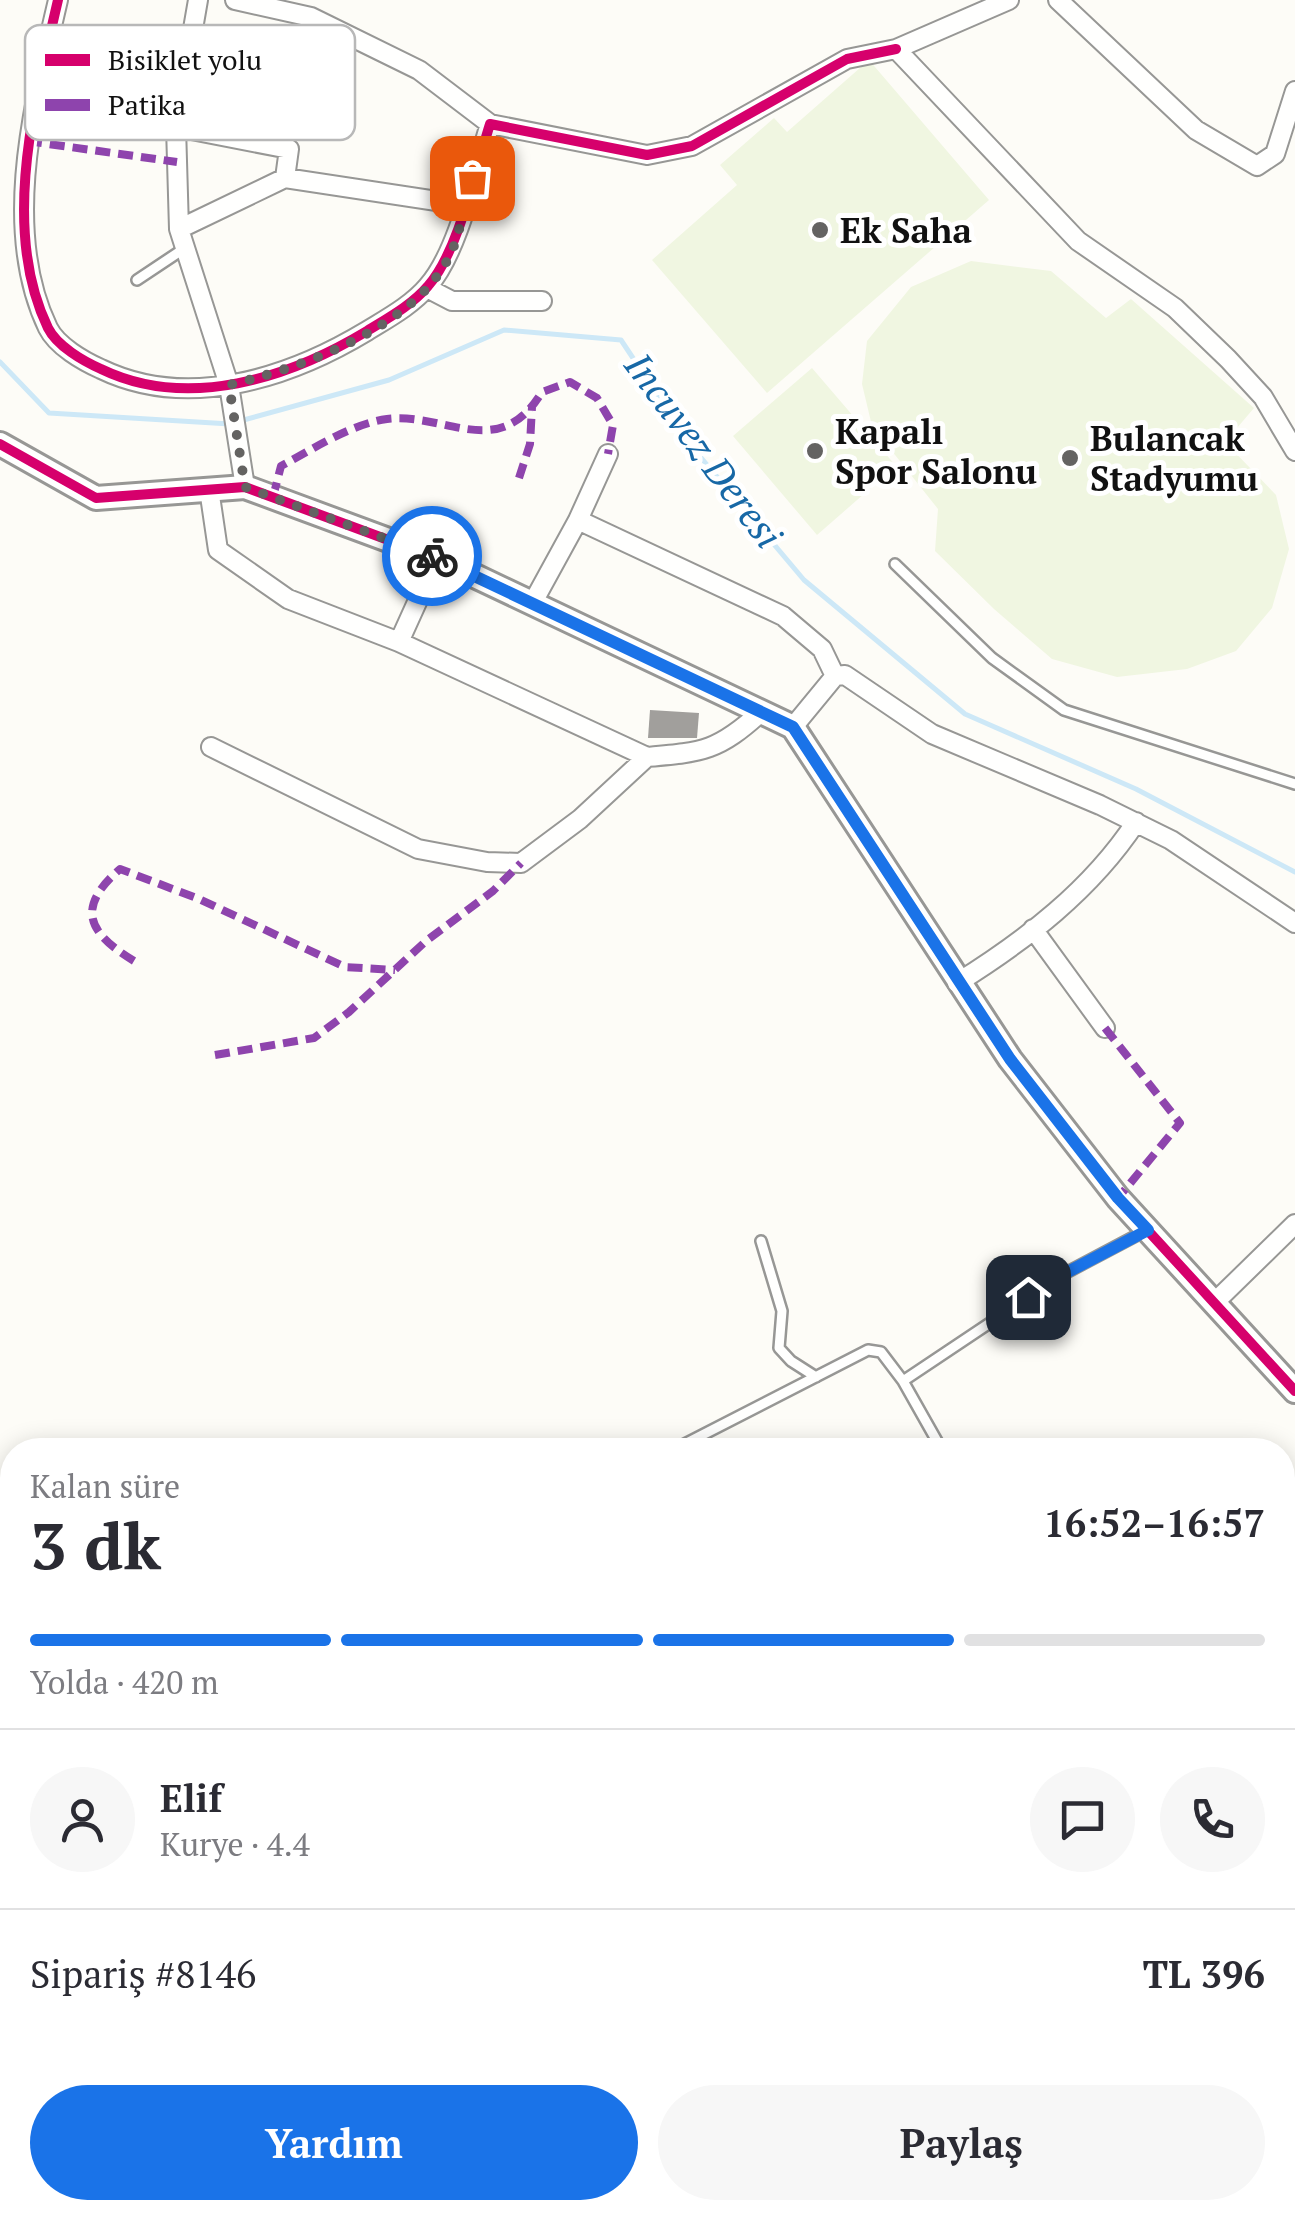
<!DOCTYPE html>
<html lang="tr">
<meta charset="utf-8">
<style>
:root{--surface:#fff;--page:#f7f7f7;--text:#2b2b33;--muted:#7c7c81;--line:#e1e1e2;--accent:#1a73e8}
body{margin:0;font-family:"PT Serif",serif;background:var(--page);color:var(--text);height:100vh;display:flex;flex-direction:column;font-size:38px;white-space:nowrap}
*{box-sizing:border-box;margin:0}
p{font-size:32px;color:var(--muted)}
.icon{flex:none;width:55px;height:55px;fill:none;stroke:currentColor;stroke-width:2;stroke-linecap:round;stroke-linejoin:round}
.map{position:relative;flex:1;overflow:hidden}
.sheet{position:absolute;left:0px;top:1438px;width:1295px;height:782px;display:flex;flex-direction:column;background:var(--surface);border-radius:40px 40px 0 0;box-shadow:0 5px 25px #0003}
.sheet>*{flex:none}
.pin{position:absolute;display:grid;place-items:center;width:85px;height:85px;color:#fff;margin:-42px;border-radius:20px;box-shadow:0 5px 15px #0006}
.courier{position:absolute;display:grid;place-items:center;width:100px;height:100px;margin:-50px;border:8px solid #1a73e8;border-radius:50%;background:#fff;color:#222;box-shadow:0 2px 12px #0007}
.head em{font-style:normal;font-weight:700}
.head div{display:flex;flex-direction:column-reverse}
.head{display:flex;align-items:center;justify-content:space-between;height:170px;padding:0 30px}
h1{font-size:65px;font-weight:700;line-height:75px}
.bar{display:grid;grid-template-columns:repeat(4,1fr);gap:15px 10px;align-content:center;height:120px;padding:0 30px}
.bar i{height:12px;border-radius:8px;background:var(--line)}
.bar .current{background:var(--accent)}
.bar p{grid-column:span 4}
.line{display:flex;align-items:center;gap:25px;padding:0 30px;border-top:2px solid var(--line)}
.line div{flex:1}
.round{display:grid;place-items:center;flex:none;width:105px;height:105px;border-radius:52px;background:var(--page)}
.action{display:flex;gap:20px;margin-top:auto;padding:20px 30px}
.action a{flex:1;height:115px;border-radius:60px;background:var(--accent);color:#fff;font-size:40px;font-weight:700;line-height:115px;text-align:center}
.action a+a{background:var(--page);color:var(--text)}
.map>svg:first-child{display:block}
.pitch{fill:#f0f6e1}
.lines{fill:none;stroke-linecap:round;stroke-linejoin:round}
.stream{stroke:#cde8f7;stroke-width:5}
.building{fill:#a19f9c}
.service-casing{stroke:#979795;stroke-width:14}
.minor-casing{stroke:#979795;stroke-width:22}
.tertiary-casing{stroke:#979795;stroke-width:28}
.service{stroke:#fffffe;stroke-width:9}
.minor{stroke:#fffffe;stroke-width:18}
.tertiary{stroke:#fffffe;stroke-width:22}
.quiet{stroke:#8e44ad;stroke-width:8;stroke-dasharray:15 8;stroke-linecap:butt}
.cycleway-casing{stroke:#fff;stroke-width:16}
.cycleway{stroke:#d6006c;stroke-width:10}
.done{stroke:#646362;stroke-width:10;stroke-dasharray:0 18}
.route{stroke:#1a73e8;stroke-width:12}
.poi-dot{fill:#646362;stroke:#fff;stroke-width:4}
.labels{text-anchor:middle;dominant-baseline:central;stroke-width:10;stroke-linejoin:round;paint-order:stroke}
.poi-label{font-size:35px;font-weight:bold;fill:#111;stroke:#fff;text-anchor:start}
.water-label{font-size:38px;font-style:italic;fill:#1768a6;stroke:#fff}
.key{fill:#fff;stroke:#b8b8b8;stroke-width:2.5}
.key-label{font-size:28px;fill:#111}
</style>
<div class="map">
<svg width="1295" height="2218" viewBox="0 0 1295 2218">
<rect width="100%" height="100%" fill="#fdfcf7"/>
<path class="pitch" d="M869,60L989,200L767,393L652,260L737,185L720,165L774,118L787,132Z
M971,261L1051,271L1106,318L1131,299L1254,408L1225,442L1276,495L1289,549L1272,608L1236,651L1187,669L1117,677L1052,659L994,609L935,551L938,509L872,426L862,384L867,341L911,287Z
M812,368L896,466L817,535L733,436Z"/>
<g class="lines">
<path class="stream" d="M0,362L49,413L230,424
M240,421L389,380L504,330L621,340L692,447L804,580L965,714L1136,789L1295,872
M0,1588L5,1627L12,1623
M1282,1671L1295,1677"/>
</g>
<path class="building" d="M650,710L699,713L697,738H648Z"/>
<g class="lines">
<defs>
<path id="service" d="M137,280L185,248
M895,564L992,658L1064,710L1295,784
M761,1241L782,1311L779,1348L791,1361L816,1377
M903,1381L942,1450
M673,1450L868,1350L881,1352L903,1381L1060,1276L1145,1231
M1282,1665L1295,1671"/>
<path id="minor" d="M58,0C35,100 0,229 48,328C57,346 83,361 101,369C188,411 289,378 367,331C388,318 412,305 428,286C459,251 475,171 490,124L647,155L692,146L847,59L896,49
M198,0L176,127L179,229L229,385L245,487
M235,0L311,17L419,70L490,124
M1009,0L896,49L1078,241L1175,308L1228,359L1263,397L1295,451
M1058,0L1196,130L1257,166L1275,154L1295,91
M176,127L289,149L285,178
M179,229L285,178L463,205
M427,288L452,301H542
M209,489L218,550L288,599L399,642L647,757L580,819L521,863L487,862L418,849L211,747
M578,520L783,616L822,649L835,676
M532,604L578,520L608,454
M399,642L437,558
M793,727L835,676L845,675L932,734L1100,805L1171,840L1295,923
M647,757C704,752 718,751 761,712
M1033,929L1105,1028
M957,983C1026,940 1091,890 1136,822
M1215,1302L1295,1224
M0,1661L12,1667
M1282,1740L1295,1743
M1282,1893L1295,1896
M1282,2089L1295,2073
M773,2208L776,2218
M1214,2208L1225,2218"/>
<path id="tertiary" d="M0,444L96,498L245,487L437,558L793,727L1010,1059L1118,1198L1295,1391"/>
</defs>
<use href="#service" class="service-casing"/>
<use href="#minor" class="minor-casing"/>
<use href="#tertiary" class="tertiary-casing"/>
<use href="#service" class="service"/>
<use href="#minor" class="minor"/>
<use href="#tertiary" class="tertiary"/>
<path class="quiet" d="M27,141L177,162
M519,478L530,444L532,407
M273,497L281,466C313,449 351,424 387,419C446,412 499,463 542,392L570,382L597,398L613,425L608,454
M134,961C88,933 75,908 120,869L199,899L345,967L395,970
M1105,1028L1180,1123L1118,1198
M215,1055L314,1038L349,1012L426,941L493,891L521,863"/>
<defs>
<path id="cycleway" d="M58,0C35,100 0,229 48,328C57,346 83,361 101,369C188,411 289,378 367,331C388,318 412,305 428,286C459,251 475,171 490,124L647,155L692,146L847,59L896,49
M0,444L96,498L245,487L437,558L793,727L1010,1059L1118,1198L1295,1391"/>
</defs>
<use href="#cycleway" class="cycleway-casing"/>
<use href="#cycleway" class="cycleway"/>
</g>
<g class="lines">
<path class="done" d="M432,556L245,487L229,385C301,368 417,327 451,253C461,231 464,202 472,178"/>
<path class="route" d="M432,556L793,727L1010,1059L1118,1198L1148,1230L1060,1276L1028,1297"/>
</g>
<g class="poi-dot">
<circle cx="820" cy="230" r="10"/>
<circle cx="815" cy="451" r="10"/>
<circle cx="1070" cy="458" r="10"/>
</g>
<g class="labels">
<g class="poi-label">
<text x="840" y="230">Ek Saha</text>
<text x="835" y="431">Kapalı<tspan x="835" dy="40">Spor Salonu</tspan></text>
<text x="1090" y="438">Bulancak<tspan x="1090" dy="40">Stadyumu</tspan></text>
</g>
<g class="water-label">
<text transform="translate(704 450) rotate(53)">Incuvez Deresi</text>
</g>
</g>
<rect x="25" y="25" width="330" height="115" rx="15" class="key"/>
<rect x="45" y="54" width="45" height="12" fill="#d6006c"/>
<rect x="45" y="99" width="45" height="12" fill="#8e44ad"/>
<g class="key-label">
<text x="108" y="70">Bisiklet yolu</text>
<text x="108" y="115">Patika</text>
</g>
</svg>
<div class="pin" style="left:472px;top:178px;background:#ea580c"><svg class="icon" aria-label="bag" viewBox="0 0 24 24"><path d="M5 8h14l-1 12H6zM9 8a3 3 0 0 1 6 0"/></svg></div>
<div class="pin" style="left:1028px;top:1297px;background:#1f2937"><svg class="icon" aria-label="home" viewBox="0 0 24 24"><path d="M3 11l9-7 9 7M6 9v11h12V9"/></svg></div>
<div class="courier" style="left:432px;top:556px"><svg class="icon" aria-label="bike" viewBox="0 0 24 24"><circle cx="6" cy="16" r="4"/><circle cx="18" cy="16" r="4"/><path d="M6 16l4-8h5l3 8M10 8l3 8H6M13 5h3"/></svg></div>
<section class="sheet">
<div class="head"><div><h1>3 dk</h1><p>Kalan süre</p></div><em>16:52–16:57</em></div>
<div class="bar"><i class="current"></i><i class="current"></i><i class="current"></i><i></i><p>Yolda · 420 m</p></div>
<div class="line" style="height:180px"><a class="round"><svg class="icon" aria-label="person" viewBox="0 0 24 24"><circle cx="12" cy="8" r="4"/><path d="M4 21q1-7 8-7t8 7"/></svg></a><div><b>Elif</b><p>Kurye · 4.4</p></div><a class="round"><svg class="icon" aria-label="chat" viewBox="0 0 24 24"><path d="M4 5h16v11H9l-5 4z"/></svg></a><a class="round"><svg class="icon" aria-label="phone" viewBox="0 0 24 24"><path d="M5 4h4l2 5-3 2q2 4 5 5l2-3 5 2v4C11 20 4 13 5 4z"/></svg></a></div>
<div class="line" style="height:130px"><div>Sipariş #8146</div><b>TL 396</b></div>
<div class="action"><a>Yardım</a><a>Paylaş</a></div>
</section>
</div>
